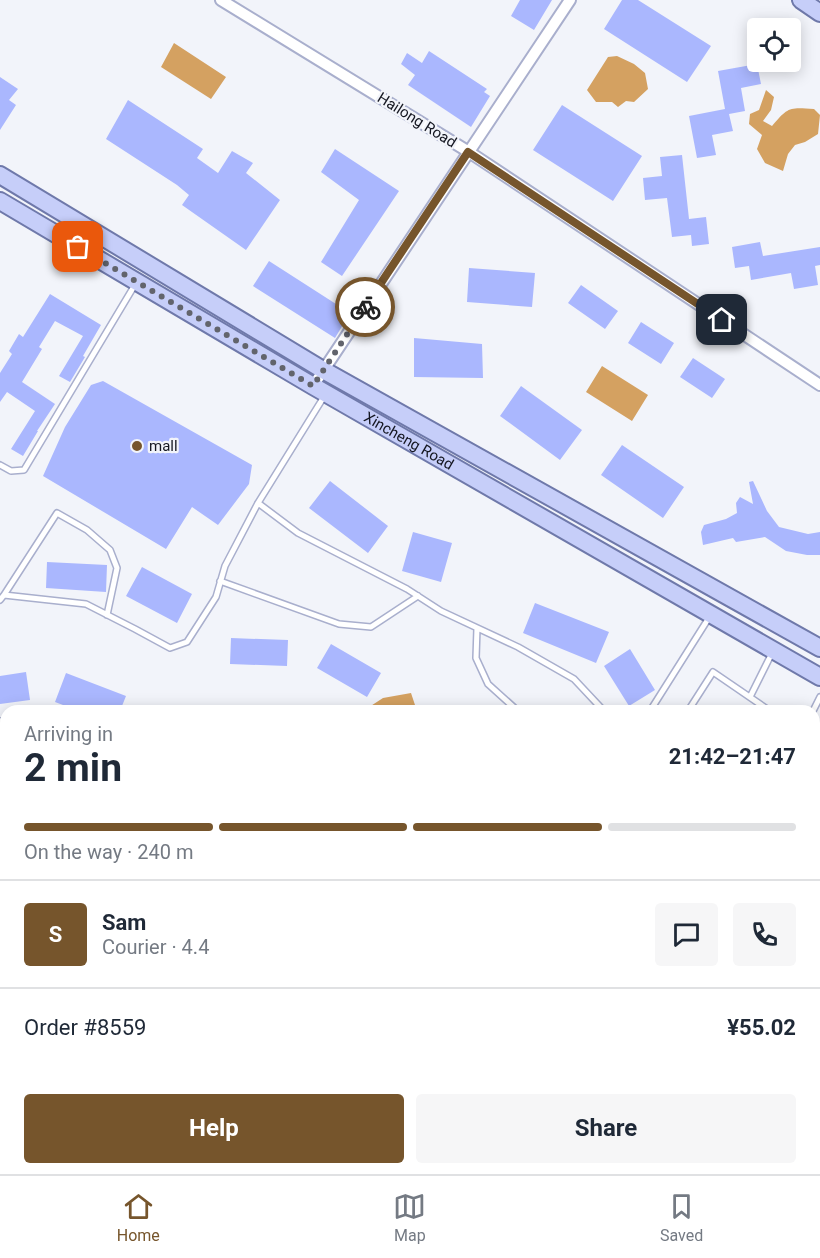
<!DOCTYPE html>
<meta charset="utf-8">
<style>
:root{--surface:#fff;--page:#f6f6f7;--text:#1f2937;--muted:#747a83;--line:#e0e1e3;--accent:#76552c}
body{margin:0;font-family:Roboto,sans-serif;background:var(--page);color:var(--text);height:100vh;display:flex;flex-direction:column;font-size:22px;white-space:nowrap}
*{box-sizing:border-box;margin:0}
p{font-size:20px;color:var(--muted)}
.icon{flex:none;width:33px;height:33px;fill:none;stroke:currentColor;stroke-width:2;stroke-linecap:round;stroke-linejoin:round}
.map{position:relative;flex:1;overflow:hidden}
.panel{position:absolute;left:0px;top:705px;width:820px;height:470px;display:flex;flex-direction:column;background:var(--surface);border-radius:18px 18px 0 0;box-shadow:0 3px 15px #0003}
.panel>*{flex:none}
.fabs{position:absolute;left:747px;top:18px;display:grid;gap:12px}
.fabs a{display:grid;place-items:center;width:54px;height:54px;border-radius:6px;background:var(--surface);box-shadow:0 3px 15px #0003;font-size:30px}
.pin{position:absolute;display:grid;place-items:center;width:51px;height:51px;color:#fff;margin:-26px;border-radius:12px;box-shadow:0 3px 9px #0006}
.courier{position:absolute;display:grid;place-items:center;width:60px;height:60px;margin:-30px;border:4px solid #76552c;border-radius:50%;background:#fff;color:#222;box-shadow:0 2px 8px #0007}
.headline em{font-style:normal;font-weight:700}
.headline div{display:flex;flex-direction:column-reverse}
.headline{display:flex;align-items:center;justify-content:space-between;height:102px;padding:0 24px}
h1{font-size:39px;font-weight:700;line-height:45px}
.bar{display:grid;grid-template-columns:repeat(4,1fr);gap:9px 6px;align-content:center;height:72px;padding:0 24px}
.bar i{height:8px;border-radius:4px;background:var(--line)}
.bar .on{background:var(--accent)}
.bar p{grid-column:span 4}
.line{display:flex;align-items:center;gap:15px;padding:0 24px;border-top:2px solid var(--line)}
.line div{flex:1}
.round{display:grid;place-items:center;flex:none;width:63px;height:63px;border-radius:6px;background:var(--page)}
.primary-button{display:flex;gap:12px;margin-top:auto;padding:12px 24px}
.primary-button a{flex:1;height:69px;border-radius:6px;background:var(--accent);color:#fff;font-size:24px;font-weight:700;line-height:69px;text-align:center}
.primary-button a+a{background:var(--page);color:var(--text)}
.tabs{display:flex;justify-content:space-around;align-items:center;height:84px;border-top:2px solid var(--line);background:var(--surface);font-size:16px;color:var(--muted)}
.tabs a{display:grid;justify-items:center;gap:3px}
.tabs .on{color:var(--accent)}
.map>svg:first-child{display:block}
.water{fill:#d4a161}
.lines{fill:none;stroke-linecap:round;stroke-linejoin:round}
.canal{stroke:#d4a161;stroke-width:15}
.building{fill:#aab7fe}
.service-casing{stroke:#a9afcd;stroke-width:8}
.minor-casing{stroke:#a9afcd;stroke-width:14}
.primary-casing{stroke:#6f79aa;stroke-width:20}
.service{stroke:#fff;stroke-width:5}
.minor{stroke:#fff;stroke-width:10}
.primary{stroke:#c6cef9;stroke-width:16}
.done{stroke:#62646c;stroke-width:6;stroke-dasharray:0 10.8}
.route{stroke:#76552c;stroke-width:8}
.poi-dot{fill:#76552c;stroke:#f2f4fa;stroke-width:2}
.labels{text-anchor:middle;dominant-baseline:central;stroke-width:4.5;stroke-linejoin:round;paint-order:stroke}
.street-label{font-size:15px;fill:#141620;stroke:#f2f4fa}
.poi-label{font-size:15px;fill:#141620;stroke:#f2f4fa;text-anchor:start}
</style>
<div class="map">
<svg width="820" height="1174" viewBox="0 0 820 1174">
<rect width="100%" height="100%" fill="#f2f4fa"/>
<path class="water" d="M174,43L226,77L211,99L161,67Z
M617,56L634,64L645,73L648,89L634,102L626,101L618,107L612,102H596L587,90L608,57Z
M766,90L774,97L771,110L763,121L772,126C788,107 789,107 814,109L820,115L818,134L805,142L795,145L788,154L783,171L765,163L757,149L762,135L749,124L750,114L759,110Z
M602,366L648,395L632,421L586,392Z
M411,693L417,711H363L383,698Z"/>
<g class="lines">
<path class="canal" d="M0,928L6,931
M814,1095L820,1094"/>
</g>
<path class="building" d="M520,0H552L534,30L511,16Z
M622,0H638L711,46L687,82L604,29Z
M429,51L487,89L484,92L490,96L471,127L408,85L415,75L401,64L407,53L422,63Z
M757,64L761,84L741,88L745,111L729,114L733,131L712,135L716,155L697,158L689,116L725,109L718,71Z
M0,77L18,89L9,100L16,105L0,130Z
M128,100L203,149L197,158L218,173L232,151L253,163L246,173L280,200L246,250L182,205L189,195L177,185L106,139Z
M562,105L642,156L613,201L533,150Z
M335,149L399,191L342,276L321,262L359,200L321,172Z
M682,155L689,219L706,217L709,244L692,246L691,235L672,237L667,198L645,200L643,178L662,176L660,157Z
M760,242L763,256L820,247V265L815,266L818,285L794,289L791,273L751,280L749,266L735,268L732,247Z
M269,261L350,313L335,338L253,286Z
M469,268L535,273L532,307L467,302Z
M581,285L618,311L605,329L568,303Z
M50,294L101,325L83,356L85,357L70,382L59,376L83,336L55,321L39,347L42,349L22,382L55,404L37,431H38L23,456L11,449L35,411L7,392L0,402V373L12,354L9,351L19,334L23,337Z
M641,322L674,343L661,364L628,343Z
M414,338L482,344L483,378L414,377Z
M693,358L725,379L712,398L680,377Z
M103,381L252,465L249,484L218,525L192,507L166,549L43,476L65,427L91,385Z
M521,386L582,430L560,460L500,416Z
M622,445L684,487L663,518L601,475Z
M330,481L388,526L368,553L309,508Z
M753,481L767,511L779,527L808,534L820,532V555H807L786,551L765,537L736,542L733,538L703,545L701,532L704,525L726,519L737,513L736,503L740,497L753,504L749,482Z
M413,532L452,543L441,582L402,571Z
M47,562L107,565L106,592L46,588Z
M142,567L192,594L177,623L126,596Z
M535,603L609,632L596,663L523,633Z
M231,638L288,640L287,666L230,664Z
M331,644L381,673L367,697L317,668Z
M630,649L655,690L629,706L604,666Z
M26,672L30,700L0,704V676Z
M66,673L126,696L120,711H79L55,702Z"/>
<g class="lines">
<defs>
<path id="service" d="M0,465L11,471L24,470L136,283
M258,503L298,533L407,589L441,611L518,647L574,679L604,711
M220,581L339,624L371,627L418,596
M4,595L57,513L87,530L110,550L117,568L107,615
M0,600L4,595L86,604L135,629L170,648L187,642L216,597L225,566L258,503L325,395
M477,628L476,658L488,684L518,711
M750,697L772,653
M650,711L710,616
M688,711L713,672L770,711
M813,711L820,697
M0,721H6
M814,741L820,745
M814,787L820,779
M0,791L6,793
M814,875L820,879
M814,948L820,952"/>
<path id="minor" d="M221,0L469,152L820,385
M313,386L570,0"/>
<g id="primary">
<path d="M801,0L820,13"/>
<path d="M0,175L323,370L820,648"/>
<path id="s1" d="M0,201L313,386L820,677"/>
</g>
</defs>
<use href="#service" class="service-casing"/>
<use href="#minor" class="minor-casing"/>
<use href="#primary" class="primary-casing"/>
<use href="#service" class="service"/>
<use href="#minor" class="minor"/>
<use href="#primary" class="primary"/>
</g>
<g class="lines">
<path class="done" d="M78,247L313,386L365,307"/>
<path class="route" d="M365,307L468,152L722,320"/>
</g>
<circle class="poi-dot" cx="137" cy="446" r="6"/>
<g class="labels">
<g class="street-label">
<text transform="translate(417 120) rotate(32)">Hailong Road</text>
<text stroke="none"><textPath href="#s1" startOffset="474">Xincheng Road</textPath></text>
</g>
<g class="poi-label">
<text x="149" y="446">mall</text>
</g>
</g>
</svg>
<div class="fabs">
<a><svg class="icon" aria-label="locate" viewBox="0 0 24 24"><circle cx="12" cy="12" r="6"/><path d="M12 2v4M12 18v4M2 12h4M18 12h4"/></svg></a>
</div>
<div class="pin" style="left:78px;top:247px;background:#ea580c"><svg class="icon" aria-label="bag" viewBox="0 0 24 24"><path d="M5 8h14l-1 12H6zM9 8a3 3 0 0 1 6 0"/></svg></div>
<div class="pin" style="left:722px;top:320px;background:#1f2937"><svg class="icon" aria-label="home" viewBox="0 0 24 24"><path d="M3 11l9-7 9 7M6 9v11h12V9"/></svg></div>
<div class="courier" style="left:365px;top:307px"><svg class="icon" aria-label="bike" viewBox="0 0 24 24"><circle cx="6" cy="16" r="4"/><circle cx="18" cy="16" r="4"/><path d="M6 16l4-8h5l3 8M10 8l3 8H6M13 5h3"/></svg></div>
<section class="panel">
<div class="headline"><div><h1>2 min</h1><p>Arriving in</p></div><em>21:42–21:47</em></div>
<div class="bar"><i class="on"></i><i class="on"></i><i class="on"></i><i></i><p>On the way · 240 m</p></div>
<div class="line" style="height:108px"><b class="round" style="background:var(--accent);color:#fff">S</b><div><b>Sam</b><p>Courier · 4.4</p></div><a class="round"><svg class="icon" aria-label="chat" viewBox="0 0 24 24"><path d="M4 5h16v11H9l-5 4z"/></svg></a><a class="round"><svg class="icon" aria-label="phone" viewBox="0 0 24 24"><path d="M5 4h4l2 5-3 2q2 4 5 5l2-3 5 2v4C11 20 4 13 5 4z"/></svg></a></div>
<div class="line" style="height:78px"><div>Order #8559</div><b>¥55.02</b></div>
<div class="primary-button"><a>Help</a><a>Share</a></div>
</section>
</div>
<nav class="tabs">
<a class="on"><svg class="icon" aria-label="home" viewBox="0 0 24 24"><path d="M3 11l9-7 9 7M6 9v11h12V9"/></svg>Home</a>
<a><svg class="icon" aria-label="map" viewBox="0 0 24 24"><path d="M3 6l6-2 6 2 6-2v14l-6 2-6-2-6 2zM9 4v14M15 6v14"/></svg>Map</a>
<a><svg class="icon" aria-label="saved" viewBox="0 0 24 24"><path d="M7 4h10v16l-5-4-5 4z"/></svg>Saved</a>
</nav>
